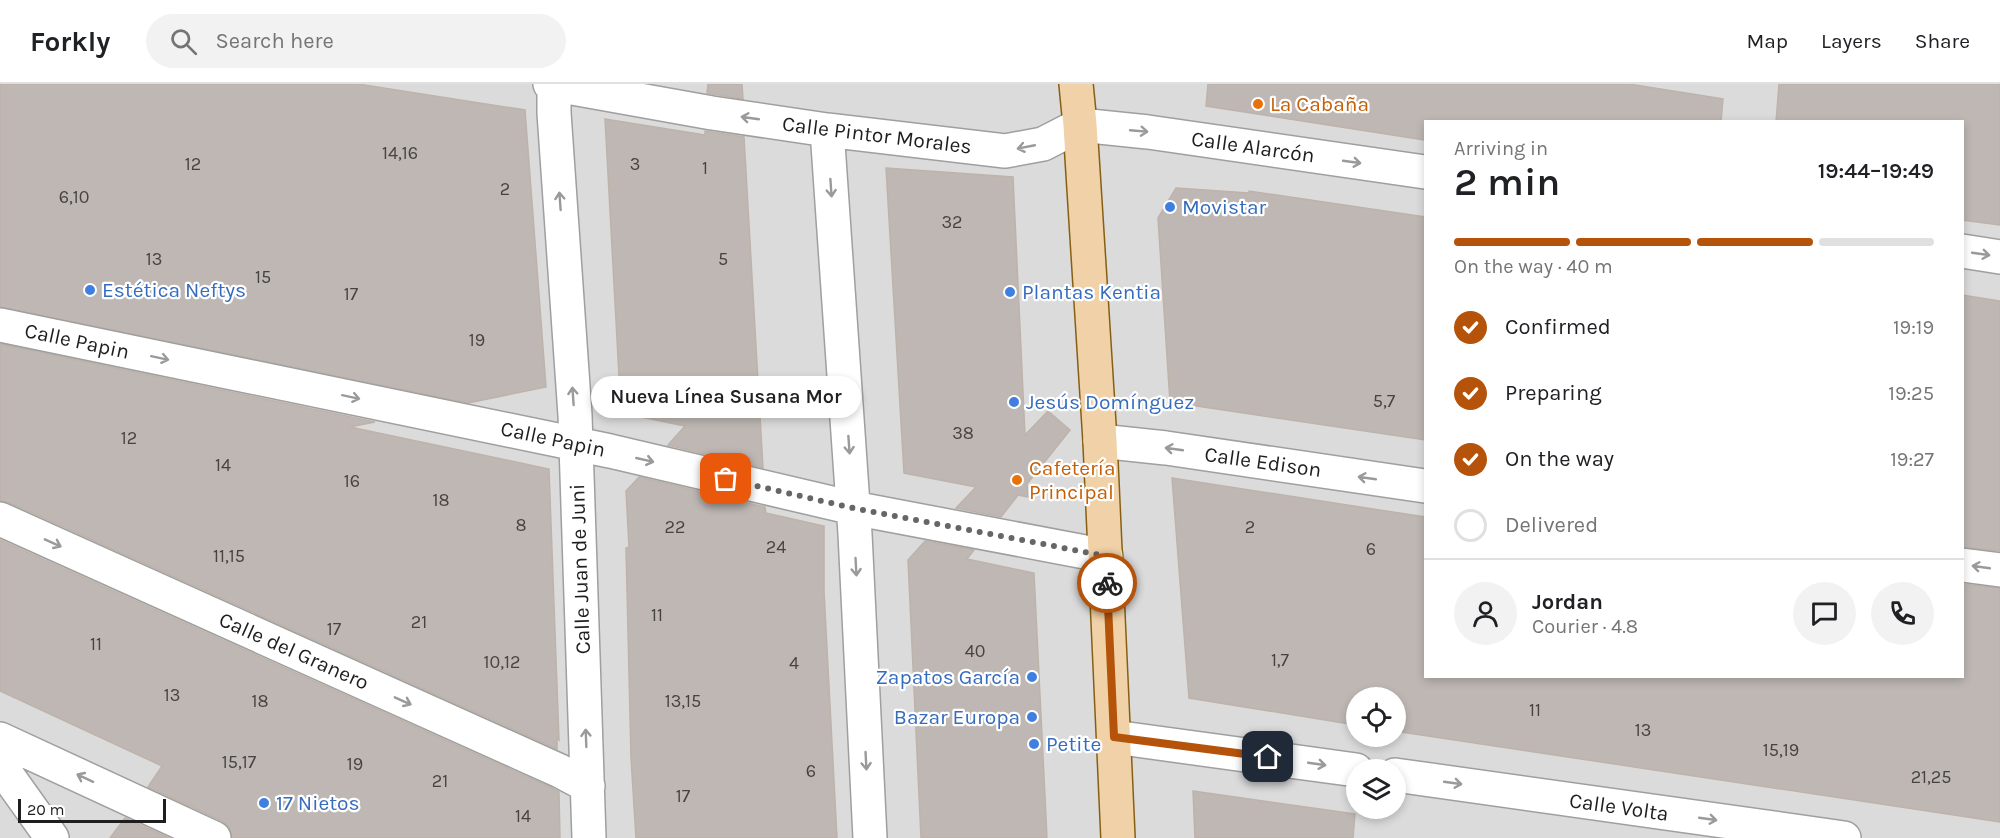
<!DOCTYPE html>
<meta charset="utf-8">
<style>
:root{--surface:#fff;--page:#f2f2f2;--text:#202124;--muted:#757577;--line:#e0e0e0;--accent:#b45309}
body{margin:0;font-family:Karla,sans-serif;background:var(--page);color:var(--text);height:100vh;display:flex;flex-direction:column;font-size:22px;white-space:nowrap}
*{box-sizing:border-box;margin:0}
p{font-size:20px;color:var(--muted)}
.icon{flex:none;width:33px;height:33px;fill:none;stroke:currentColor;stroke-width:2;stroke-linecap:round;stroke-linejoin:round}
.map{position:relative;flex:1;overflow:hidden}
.details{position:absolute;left:1424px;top:36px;width:540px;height:558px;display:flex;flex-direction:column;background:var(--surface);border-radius:0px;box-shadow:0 3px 9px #0003}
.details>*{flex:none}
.buttons{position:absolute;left:1346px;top:603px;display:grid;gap:12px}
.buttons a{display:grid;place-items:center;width:60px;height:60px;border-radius:50%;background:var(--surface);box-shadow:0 3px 9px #0003;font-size:30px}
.scale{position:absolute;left:18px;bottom:15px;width:148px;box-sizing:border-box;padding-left:6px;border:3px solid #1e1e1e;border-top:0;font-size:16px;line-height:21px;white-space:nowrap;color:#1e1e1e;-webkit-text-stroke:4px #fff;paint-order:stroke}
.pin{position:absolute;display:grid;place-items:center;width:51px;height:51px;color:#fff;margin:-26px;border-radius:12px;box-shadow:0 3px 9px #0006}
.courier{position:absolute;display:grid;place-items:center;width:60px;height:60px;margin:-30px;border:4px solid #b45309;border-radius:50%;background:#fff;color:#222;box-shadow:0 2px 8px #0007}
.bubble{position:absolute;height:42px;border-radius:21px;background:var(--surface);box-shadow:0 3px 9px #0003;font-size:20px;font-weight:600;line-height:42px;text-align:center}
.summary em{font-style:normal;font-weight:600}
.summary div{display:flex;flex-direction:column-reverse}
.summary{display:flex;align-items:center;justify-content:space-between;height:102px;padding:0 30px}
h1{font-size:39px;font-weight:600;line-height:45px}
.bar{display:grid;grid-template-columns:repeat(4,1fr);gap:9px 6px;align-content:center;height:72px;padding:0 30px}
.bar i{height:8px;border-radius:4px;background:var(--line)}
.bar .on{background:var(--accent)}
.bar p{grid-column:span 4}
.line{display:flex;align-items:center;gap:15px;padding:0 30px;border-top:2px solid var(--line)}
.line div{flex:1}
.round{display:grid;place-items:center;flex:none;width:63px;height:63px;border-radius:32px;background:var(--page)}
ol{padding:0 30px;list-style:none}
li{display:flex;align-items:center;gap:18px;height:66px}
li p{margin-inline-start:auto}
li .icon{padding:6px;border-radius:50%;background:var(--accent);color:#fff;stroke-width:4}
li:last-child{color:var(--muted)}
li i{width:33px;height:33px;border:3px solid var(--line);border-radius:50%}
header{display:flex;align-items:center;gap:36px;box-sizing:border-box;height:84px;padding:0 30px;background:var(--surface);border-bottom:2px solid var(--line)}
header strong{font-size:28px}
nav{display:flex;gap:33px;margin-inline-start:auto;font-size:21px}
.search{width:420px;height:54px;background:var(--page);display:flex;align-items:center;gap:15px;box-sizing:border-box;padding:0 21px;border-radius:33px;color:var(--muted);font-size:22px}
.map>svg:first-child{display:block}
.residential{fill:#dcdbdb;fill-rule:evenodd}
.building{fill:#beb7b3;stroke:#beb3aa;stroke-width:1.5}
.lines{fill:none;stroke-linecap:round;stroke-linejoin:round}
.minor-casing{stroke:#9f9f9f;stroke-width:36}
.major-casing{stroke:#866012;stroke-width:36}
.minor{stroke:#fff;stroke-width:33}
.major{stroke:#f0d1a8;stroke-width:33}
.oneway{stroke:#9a9a9a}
.done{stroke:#676664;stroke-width:6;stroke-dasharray:0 10.8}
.route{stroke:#b45309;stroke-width:8}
.food-dot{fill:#e8710a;stroke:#fff;stroke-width:2}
.shop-dot{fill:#3f7fe0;stroke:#fff;stroke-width:2}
.labels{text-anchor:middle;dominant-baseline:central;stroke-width:4.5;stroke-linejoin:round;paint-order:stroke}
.number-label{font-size:18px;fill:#464443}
.food-label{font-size:21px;fill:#c56008;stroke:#fff;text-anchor:start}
.street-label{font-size:21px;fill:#1e1e1e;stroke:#fff}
.shop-label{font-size:21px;fill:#366cbe;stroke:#fff;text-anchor:start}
</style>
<header>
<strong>Forkly</strong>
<div class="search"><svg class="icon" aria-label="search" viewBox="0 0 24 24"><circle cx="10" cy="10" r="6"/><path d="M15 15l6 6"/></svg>Search here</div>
<nav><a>Map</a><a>Layers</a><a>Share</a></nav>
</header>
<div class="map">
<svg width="2000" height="754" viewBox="0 0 2000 754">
<rect width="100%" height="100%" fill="#eeebe6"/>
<path class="residential" d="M0,0H2000V754H0ZM1425,38H1962V592H1425ZM1356,614H1395V652H1356ZM1356,686H1395V724H1356Z"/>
<path class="building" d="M0,0H358L525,26L546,303L468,319L0,223Z
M708,0H742L743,15L707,9Z
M1208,0H1629L1723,15L1721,38H1425V56L1206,22Z
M1779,0H2000V141L1962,136V38H1776Z
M605,35L705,51V47L744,53L763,384L668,361L685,342L621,329Z
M886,84L1013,93L1025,351L1048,327L1070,346L1027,400L1028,413L1018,411L1001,433L956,424L976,403L904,389Z
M1176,104L1249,109V107L1425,133V356L1170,318L1158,134Z
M1962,211L2000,217V467L1962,463Z
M0,260L375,338L350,343L549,385L559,656L557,654V665L8,418L0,417Z
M639,393L765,423L766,429L824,442V507L837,754H636L631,674L626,464L629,463L626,407Z
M1172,394L1425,433V592H1962V500L2000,504V738L1395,647V614H1356V641L1189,614Z
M0,456L552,704L559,708L560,754H232L230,744L222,737L148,703L162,682L0,607Z
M925,457L974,466L967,475L1034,489L1047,754H921L908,476Z
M1193,707L1355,730L1353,754H1195Z
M125,734L169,754H110Z"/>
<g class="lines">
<defs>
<path id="minor" d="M550,0L712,29L827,46L1005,67L1043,60L1080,41L1148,48L1425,88
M554,1V29L575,331L589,754
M827,46L855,450L870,754
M1962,167L2000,173
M0,241L610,367L853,424L1106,472
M1100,357L1166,364L1425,402
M0,435L560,687L588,702
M1962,481L2000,486
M1114,653L1356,686
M0,655L214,754
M0,681L52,754
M1395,691L1844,754"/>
<path id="major" d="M1076,0L1080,41L1100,357L1118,754"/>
</defs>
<use href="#minor" class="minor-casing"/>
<use href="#major" class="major-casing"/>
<use href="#minor" class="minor"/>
<use href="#major" class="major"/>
</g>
<defs><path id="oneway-shaft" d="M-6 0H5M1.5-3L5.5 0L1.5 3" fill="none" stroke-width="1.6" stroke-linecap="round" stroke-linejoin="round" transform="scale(1.5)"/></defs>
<g class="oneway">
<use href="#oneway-shaft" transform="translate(750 34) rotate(-172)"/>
<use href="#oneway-shaft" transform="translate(1139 47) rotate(5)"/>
<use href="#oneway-shaft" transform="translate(1026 63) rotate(169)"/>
<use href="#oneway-shaft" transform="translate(1352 78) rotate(8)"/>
<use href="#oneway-shaft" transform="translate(831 104) rotate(86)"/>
<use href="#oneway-shaft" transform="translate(560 117) rotate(-94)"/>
<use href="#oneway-shaft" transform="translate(1981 170) rotate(8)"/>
<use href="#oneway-shaft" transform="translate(160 274) rotate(12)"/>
<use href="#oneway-shaft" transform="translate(573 312) rotate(-94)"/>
<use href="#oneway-shaft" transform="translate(351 313) rotate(12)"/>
<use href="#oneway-shaft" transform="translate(849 361) rotate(86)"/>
<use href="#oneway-shaft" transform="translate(1174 365) rotate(-172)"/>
<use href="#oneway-shaft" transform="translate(645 376) rotate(13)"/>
<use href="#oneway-shaft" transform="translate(1367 394) rotate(-172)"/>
<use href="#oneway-shaft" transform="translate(53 459) rotate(24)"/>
<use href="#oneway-shaft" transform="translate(856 483) rotate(87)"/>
<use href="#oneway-shaft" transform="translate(1981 483) rotate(-172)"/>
<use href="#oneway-shaft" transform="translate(403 617) rotate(24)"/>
<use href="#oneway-shaft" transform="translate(586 654) rotate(-92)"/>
<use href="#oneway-shaft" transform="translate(866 677) rotate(87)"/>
<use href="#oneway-shaft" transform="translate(1317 680) rotate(8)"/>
<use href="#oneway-shaft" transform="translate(85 694) rotate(-155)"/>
<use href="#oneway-shaft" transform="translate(1453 699) rotate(8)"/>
<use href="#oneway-shaft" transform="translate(1708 735) rotate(8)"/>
</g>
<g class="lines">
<path class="done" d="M726,395L853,424L1106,472L1107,499"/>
<path class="route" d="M1107,499L1114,653L1268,673"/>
</g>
<g class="food-dot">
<circle cx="1258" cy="20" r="6"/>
<circle cx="1017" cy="396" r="6"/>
</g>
<g class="shop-dot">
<circle cx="1170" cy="123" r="6"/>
<circle cx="90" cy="206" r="6"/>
<circle cx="1010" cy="208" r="6"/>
<circle cx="1014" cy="318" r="6"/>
<circle cx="1032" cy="593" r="6"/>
<circle cx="1032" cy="633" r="6"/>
<circle cx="1034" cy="660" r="6"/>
<circle cx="264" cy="719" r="6"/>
</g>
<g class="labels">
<g class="number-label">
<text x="400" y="69">14,16</text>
<text x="193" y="80">12</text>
<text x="635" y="80">3</text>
<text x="705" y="84">1</text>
<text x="505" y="105">2</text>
<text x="74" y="113">6,10</text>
<text x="952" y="138">32</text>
<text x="154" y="175">13</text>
<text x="723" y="175">5</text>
<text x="263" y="193">15</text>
<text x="351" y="210">17</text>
<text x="477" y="256">19</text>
<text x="1384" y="317">5,7</text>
<text x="963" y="349">38</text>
<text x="129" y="354">12</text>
<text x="223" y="381">14</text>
<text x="352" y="397">16</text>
<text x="441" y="416">18</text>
<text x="521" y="441">8</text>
<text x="675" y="443">22</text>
<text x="1250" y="443">2</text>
<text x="776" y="463">24</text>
<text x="1371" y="465">6</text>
<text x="229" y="472">11,15</text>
<text x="657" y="531">11</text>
<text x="419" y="538">21</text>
<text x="334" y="545">17</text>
<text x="96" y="560">11</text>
<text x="975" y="567">40</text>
<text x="1280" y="576">1,7</text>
<text x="502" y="578">10,12</text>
<text x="794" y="579">4</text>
<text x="172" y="611">13</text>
<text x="260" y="617">18</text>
<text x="683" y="617">13,15</text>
<text x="1535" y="626">11</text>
<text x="1643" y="646">13</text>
<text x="1781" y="666">15,19</text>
<text x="239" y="678">15,17</text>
<text x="355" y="680">19</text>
<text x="811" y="687">6</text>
<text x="1931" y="693">21,25</text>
<text x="440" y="697">21</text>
<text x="683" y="712">17</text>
<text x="523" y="732">14</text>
</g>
<g class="food-label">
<text x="1270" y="20">La Cabaña</text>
<text x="1029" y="384">Cafetería<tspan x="1029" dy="24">Principal</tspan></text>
</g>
<g class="street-label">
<text transform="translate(877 51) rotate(7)">Calle Pintor Morales</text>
<text transform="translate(1253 63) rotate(8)">Calle Alarcón</text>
<text transform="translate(77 257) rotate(12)">Calle Papin</text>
<text transform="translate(553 355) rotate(12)">Calle Papin</text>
<text transform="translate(1263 378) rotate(8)">Calle Edison</text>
<text transform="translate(580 485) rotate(-92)">Calle Juan de Juni</text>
<text transform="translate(294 567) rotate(24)">Calle del Granero</text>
<text transform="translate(1619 723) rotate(8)">Calle Volta</text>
</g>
<g class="shop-label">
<text x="1182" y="123">Movistar</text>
<text x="102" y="206">Estética Neftys</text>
<text x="1022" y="208">Plantas Kentia</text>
<text x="1026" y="318">Jesús Domínguez</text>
<text x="1020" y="593" text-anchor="end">Zapatos García</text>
<text x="1020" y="633" text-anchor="end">Bazar Europa</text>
<text x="1046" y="660">Petite</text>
<text x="276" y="719">17 Nietos</text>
</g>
</g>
</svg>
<div class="buttons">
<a><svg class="icon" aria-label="locate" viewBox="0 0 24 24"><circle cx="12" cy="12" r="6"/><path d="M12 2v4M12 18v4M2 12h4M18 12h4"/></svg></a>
<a><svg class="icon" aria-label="layers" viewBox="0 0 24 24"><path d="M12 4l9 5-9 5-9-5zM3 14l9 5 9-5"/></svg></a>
</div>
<div class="scale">20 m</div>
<div class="pin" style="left:726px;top:395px;background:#ea580c"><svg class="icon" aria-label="bag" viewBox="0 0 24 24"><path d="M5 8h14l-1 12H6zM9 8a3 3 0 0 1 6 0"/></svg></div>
<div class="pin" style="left:1268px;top:673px;background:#1f2937"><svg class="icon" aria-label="home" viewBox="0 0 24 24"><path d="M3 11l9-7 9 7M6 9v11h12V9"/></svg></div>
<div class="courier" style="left:1107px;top:499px"><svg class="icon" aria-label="bike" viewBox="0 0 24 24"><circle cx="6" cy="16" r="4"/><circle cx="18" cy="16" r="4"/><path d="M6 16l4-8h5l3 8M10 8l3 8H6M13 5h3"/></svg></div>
<div class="bubble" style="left:591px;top:292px;width:270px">Nueva Línea Susana Mor</div>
<section class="details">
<div class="summary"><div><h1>2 min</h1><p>Arriving in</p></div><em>19:44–19:49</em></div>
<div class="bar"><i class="on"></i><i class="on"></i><i class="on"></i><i></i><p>On the way · 40 m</p></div>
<ol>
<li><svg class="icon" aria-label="check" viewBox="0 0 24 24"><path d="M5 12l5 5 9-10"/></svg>Confirmed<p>19:19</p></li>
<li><svg class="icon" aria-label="check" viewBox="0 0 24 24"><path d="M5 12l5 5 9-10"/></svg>Preparing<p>19:25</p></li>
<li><svg class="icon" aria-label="check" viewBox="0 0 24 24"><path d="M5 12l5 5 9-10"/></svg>On the way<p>19:27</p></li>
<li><i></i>Delivered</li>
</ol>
<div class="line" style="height:108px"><a class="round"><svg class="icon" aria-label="person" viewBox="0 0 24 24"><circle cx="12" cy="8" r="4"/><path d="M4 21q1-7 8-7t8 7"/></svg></a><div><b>Jordan</b><p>Courier · 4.8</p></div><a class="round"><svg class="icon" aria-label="chat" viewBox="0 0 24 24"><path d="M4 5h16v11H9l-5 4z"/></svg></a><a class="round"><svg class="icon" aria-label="phone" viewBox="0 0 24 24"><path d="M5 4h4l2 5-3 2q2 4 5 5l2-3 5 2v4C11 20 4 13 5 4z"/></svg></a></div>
</section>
</div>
